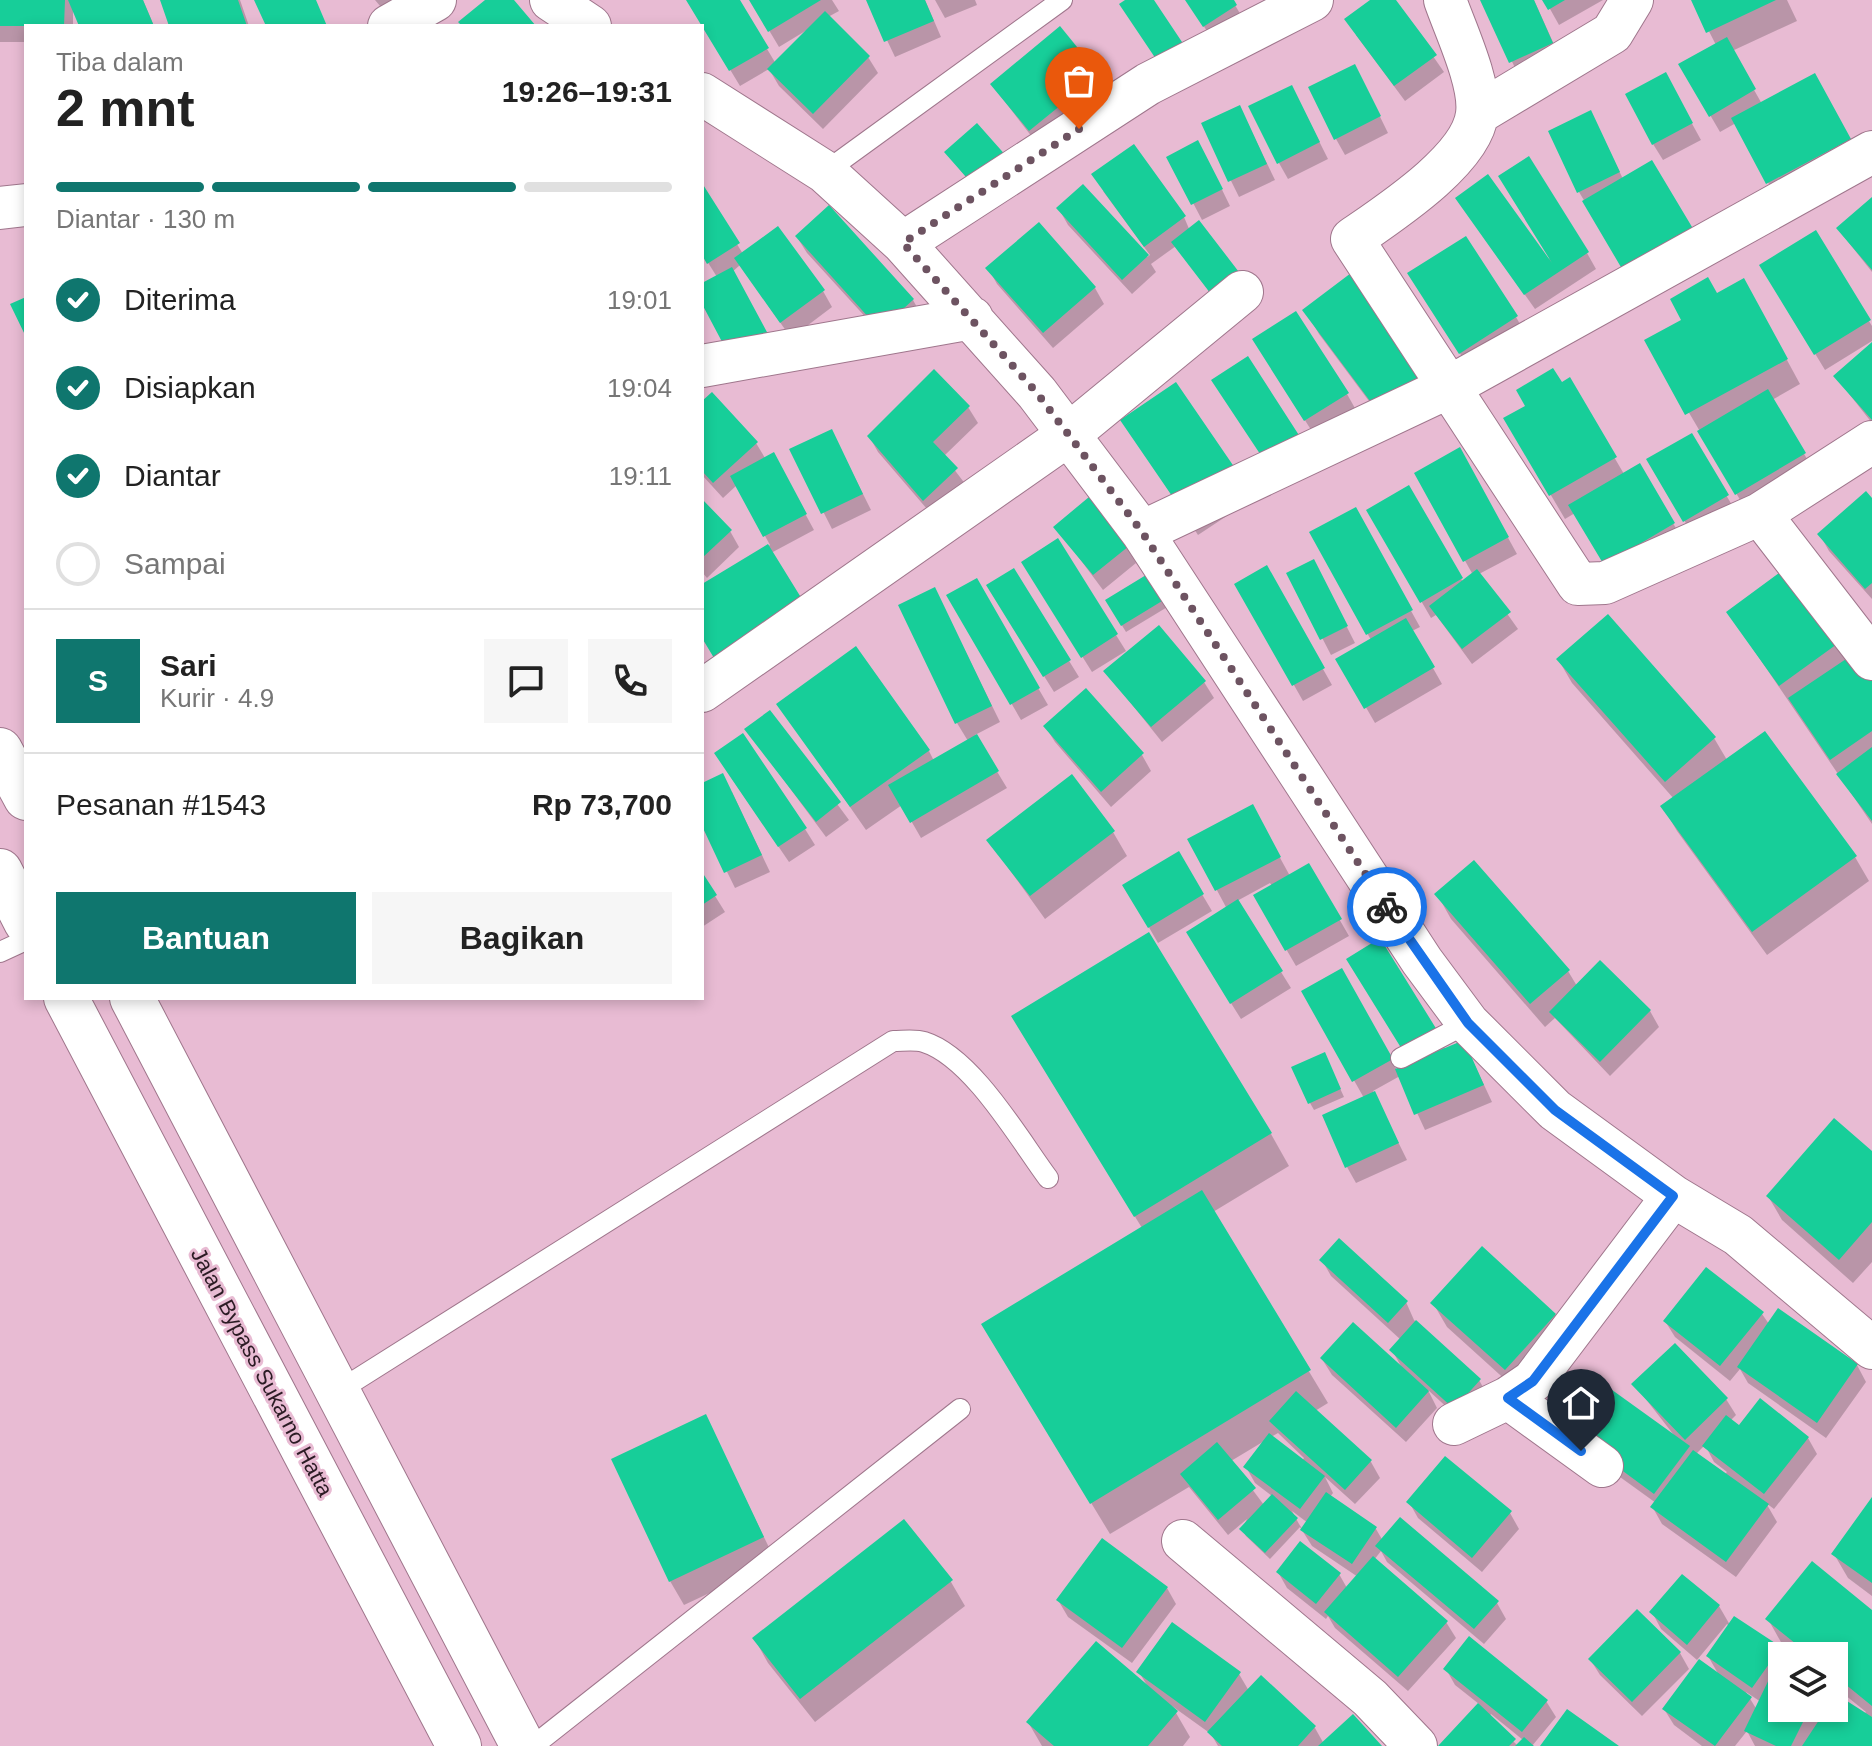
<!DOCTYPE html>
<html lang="id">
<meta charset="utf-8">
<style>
:root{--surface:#fff;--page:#f6f6f6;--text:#222;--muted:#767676;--line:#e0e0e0;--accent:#0f766e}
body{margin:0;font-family:Arial,sans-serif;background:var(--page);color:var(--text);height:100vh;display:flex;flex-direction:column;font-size:30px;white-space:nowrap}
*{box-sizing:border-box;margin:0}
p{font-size:26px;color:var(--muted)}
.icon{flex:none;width:44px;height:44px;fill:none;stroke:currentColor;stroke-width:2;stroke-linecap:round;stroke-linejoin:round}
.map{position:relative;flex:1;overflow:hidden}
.details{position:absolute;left:24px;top:24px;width:680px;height:976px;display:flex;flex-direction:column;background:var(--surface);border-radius:0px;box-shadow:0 4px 12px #0003}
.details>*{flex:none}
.tools{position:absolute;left:1768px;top:1642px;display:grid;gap:16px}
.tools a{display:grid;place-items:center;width:80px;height:80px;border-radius:0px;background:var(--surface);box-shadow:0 4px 12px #0003;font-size:40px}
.pin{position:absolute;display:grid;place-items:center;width:68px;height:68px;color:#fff;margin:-82px -34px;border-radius:50% 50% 50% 0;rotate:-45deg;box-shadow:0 0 8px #0007}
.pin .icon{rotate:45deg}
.courier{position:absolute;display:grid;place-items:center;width:80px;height:80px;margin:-40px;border:6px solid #1a73e8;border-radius:50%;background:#fff;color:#222;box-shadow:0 2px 10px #0007}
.overview em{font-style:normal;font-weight:700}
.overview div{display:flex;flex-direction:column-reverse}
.overview{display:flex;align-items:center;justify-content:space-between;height:136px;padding:0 32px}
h1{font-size:52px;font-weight:700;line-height:60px}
.bar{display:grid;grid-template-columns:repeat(4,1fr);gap:12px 8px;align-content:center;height:96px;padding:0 32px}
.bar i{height:10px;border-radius:6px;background:var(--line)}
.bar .on{background:var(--accent)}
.bar p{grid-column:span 4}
.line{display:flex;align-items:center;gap:20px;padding:0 32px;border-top:2px solid var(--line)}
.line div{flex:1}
.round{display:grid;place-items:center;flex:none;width:84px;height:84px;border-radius:0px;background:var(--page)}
ol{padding:0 32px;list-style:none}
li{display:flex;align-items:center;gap:24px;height:88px}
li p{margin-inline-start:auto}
li .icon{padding:8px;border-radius:50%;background:var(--accent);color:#fff;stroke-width:4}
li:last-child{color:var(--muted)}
li i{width:44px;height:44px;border:4px solid var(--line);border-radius:50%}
.button{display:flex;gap:16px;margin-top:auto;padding:16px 32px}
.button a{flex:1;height:92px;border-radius:0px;background:var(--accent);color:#fff;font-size:32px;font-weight:700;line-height:92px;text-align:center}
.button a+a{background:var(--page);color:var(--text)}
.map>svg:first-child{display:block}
.shadow{fill:#0003;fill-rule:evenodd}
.building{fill:#17ce99}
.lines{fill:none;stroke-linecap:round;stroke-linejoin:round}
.service-casing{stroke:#9f768c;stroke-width:22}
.minor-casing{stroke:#9f768c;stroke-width:44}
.trunk-casing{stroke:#9f768c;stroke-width:46}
.service{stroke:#fff;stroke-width:20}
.minor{stroke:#fff;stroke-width:42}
.trunk{stroke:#fff;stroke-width:44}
.done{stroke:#6d5361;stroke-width:8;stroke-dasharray:0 14.4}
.route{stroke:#1a73e8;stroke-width:10}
.labels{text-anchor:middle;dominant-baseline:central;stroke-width:6;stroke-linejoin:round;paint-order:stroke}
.street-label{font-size:22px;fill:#2b1b24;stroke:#e8bbd3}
</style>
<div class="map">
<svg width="1872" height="1746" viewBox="0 0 1872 1746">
<rect width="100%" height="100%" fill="#e8bbd3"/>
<path class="shadow" d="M0,0H143L154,26H81L73,8V26H26V42H0Z
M162,0H240L249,26H171Z
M375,0H413L391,19Z
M688,0H738L776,64L807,30L779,47L751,0H832L839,11L828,17L868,57L878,73L823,129L779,86L769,69L740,86Z
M868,0H925L941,37L895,57Z
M935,0H975L977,5L945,18Z
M1187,0H1232L1245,22L1214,42Z
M1374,0H1394L1444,72L1405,101L1356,35Z
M1482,0H1534L1561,60L1520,78Z
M1545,0H1603L1559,25Z
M1693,0H1787L1797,21L1732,51L1762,104L1824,91L1858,156L1777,199L1736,123L1720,132L1681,65L1716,45Z
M1097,75L1106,91L1039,146L992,85Z
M1363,82L1388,133L1345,155L1336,139Z
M1674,91L1701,140L1663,160L1653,144Z
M1300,103L1328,159L1288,179L1279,163Z
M1203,124H1248L1275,180L1239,197Z
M977,126L985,201L946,152Z
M1599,129L1623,179L1585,202L1579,192Z
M1169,157L1207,159L1230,206L1202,220Z
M702,187L743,254L823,291L832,307L791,338L740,265L702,299V283L717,277L702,253Z
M1083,187L1147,257L1150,255L1103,191L1184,217L1225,313L1176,246L1151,264L1156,272L1132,294L1068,225L1059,209Z
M1457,199L1546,259L1587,253L1596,269L1535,309Z
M1872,199V272L1838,229Z
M829,208L913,300L922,316L890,344L807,253L797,237Z
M1039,225L1095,288L1104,304L1053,348L997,284L988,268Z
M1815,233L1872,326V341L1825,370L1771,281Z
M1419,290L1516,317L1525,333L1470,369Z
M1757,305L1800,384L1772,400L1813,469L1746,510L1647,341L1684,320Z
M1305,310L1428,370L1392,432L1319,334Z
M1872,345V423L1835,376Z
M1264,356L1347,394L1356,410L1315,436Z
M1569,380L1624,474L1639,466L1683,540L1615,580L1575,513L1565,519L1506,419Z
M702,404L756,443L765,458L782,471L814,530L771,553L702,635V587L770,545L737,485L723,498L702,475Z
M968,407L978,423L944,456L966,485L933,516L878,452L869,436Z
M1123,421L1251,500L1198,535Z
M1691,435L1736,512L1694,537L1649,460Z
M840,448L871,510L832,529L792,450Z
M1459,449L1517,554L1479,574L1518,629L1472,664L1436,615L1431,618L1369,511L1409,488L1463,582L1473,575L1416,473Z
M1872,501V599L1829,551L1820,535Z
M702,502L730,531L739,547L707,578L702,572Z
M1355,510L1420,627L1412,631L1442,684L1375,723L1338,659L1371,640L1311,533Z
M1056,527L1127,547L1136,563L1103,590Z
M1266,568L1332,685L1303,701L1237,585Z
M1790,568L1872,681V824L1728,612Z
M1013,570L1079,677L1054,692L998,602Z
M1289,574L1322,578L1355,643L1331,655Z
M1150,575L1169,606L1126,632L1107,601Z
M1033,578L1116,635L1126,651L1092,672Z
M976,581L1048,705L1021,720L949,596Z
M943,606L1000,722L975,735L1007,788L921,838L902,805L866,830L779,705L929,751L934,761L968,741L957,723Z
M1608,616L1714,738L1727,760L1855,857L1869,881L1767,955L1677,831L1663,807L1674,799L1572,683L1558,659Z
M1106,672L1204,682L1214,698L1162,742Z
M769,712L849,820L826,837L746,729Z
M1045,726L1142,755L1151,771L1111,807L1055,742Z
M726,770L805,829L815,845L789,862Z
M702,786L732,792L770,872L735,888L702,821Z
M1261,823L1290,876L1308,865L1349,936L1296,966L1255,896L1272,886L1270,883L1237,901L1291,988L1241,1019L1197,949L1227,909L1190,840Z
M1113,832L1127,856L1045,919L989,841Z
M1178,854L1212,911L1158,943L1125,886Z
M702,875L725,912L702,927Z
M1437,894L1568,971L1577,986L1650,1011L1659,1027L1610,1076L1555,1018L1545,1027L1451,919Z
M1341,971L1397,1070L1435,1031L1446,1050L1464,1042L1492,1102L1425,1130L1400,1076L1373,1091L1407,1160L1356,1183L1347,1167L1364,1098L1304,992Z
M1032,1049L1271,1134L1289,1166L1213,1212L1328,1403L1315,1411L1371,1462L1380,1478L1355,1504L1325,1477L1333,1493L1330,1497L1376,1529L1383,1541L1497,1603L1506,1619L1484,1644L1387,1562L1381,1551L1374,1560L1446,1622L1456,1638L1408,1691L1335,1628L1328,1616L1326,1619L1287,1588L1278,1572L1339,1574L1347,1588L1358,1577L1312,1546L1300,1527L1270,1559L1246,1536L1242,1529L1247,1519L1228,1535L1189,1487L1110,1534L1002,1356L1142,1228ZM1278,1433L1304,1458L1302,1461L1271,1437ZM1266,1440L1246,1467L1255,1483L1272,1496L1264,1505L1231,1461ZM1292,1511L1308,1523L1303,1530L1299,1524Z
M1328,1062L1344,1097L1314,1110L1310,1103Z
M1872,1154V1262L1853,1283L1782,1220L1768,1196Z
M1482,1249L1555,1315L1569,1340L1520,1393L1447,1327L1433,1303Z
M1322,1260L1406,1302L1414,1320L1479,1380L1488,1396L1464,1423L1428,1390L1437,1408L1406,1442L1332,1375L1322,1359L1402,1368L1392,1350L1401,1340L1331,1276Z
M1762,1314L1769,1324L1857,1365L1866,1382L1826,1438L1748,1383L1740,1369L1730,1381L1675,1337L1665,1321Z
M1634,1384L1726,1399L1736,1415L1730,1421L1740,1428L1808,1438L1817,1454L1774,1509L1766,1503L1777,1522L1736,1577L1662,1524L1653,1508L1656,1503L1577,1446L1677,1439ZM1705,1445L1714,1462L1727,1472L1724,1475L1696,1454Z
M706,1417L776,1562L684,1605L670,1581Z
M1872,1500V1596L1848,1578L1834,1554Z
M1409,1502L1510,1513L1519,1529L1482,1572L1418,1518Z
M904,1522L951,1582L965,1606L815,1722L768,1663L754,1638Z
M1682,1576L1719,1606L1730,1625L1780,1649L1784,1656L1782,1708H1824L1827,1712L1834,1708L1837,1697L1864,1714L1866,1712L1834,1686V1656H1797L1782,1644L1768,1619L1872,1613V1746H1755L1747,1731L1735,1746H1702L1674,1725L1664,1709L1699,1662L1697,1660L1720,1677L1708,1656L1729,1626L1727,1624L1697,1660L1661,1629L1652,1612ZM1746,1692L1761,1702L1757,1710Z
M1167,1588L1176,1604L1132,1663L1068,1617L1058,1600Z
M1680,1653L1689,1669L1642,1716L1600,1675L1590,1659Z
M1446,1669L1546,1701L1556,1717L1532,1746H1518L1523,1740L1491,1714L1489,1717L1518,1746H1441L1479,1704L1455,1685Z
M1139,1672L1239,1674L1249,1691L1262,1678L1315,1728L1324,1744L1379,1746H1218L1211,1734L1172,1706L1190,1737L1183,1746H1042L1028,1722L1148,1687Z"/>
<path class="building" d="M0,0H65L64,26H0Z
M68,0H143L154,26H79Z
M160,0H238L247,26H169Z
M254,0H316L327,26H266Z
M485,0H514L536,26H462L458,22Z
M686,0H740L769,48L729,71Z
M749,0H821L768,32Z
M866,0H925L934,21L884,42Z
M1125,0H1154L1188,51L1162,68L1119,4Z
M1185,0H1234L1237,5L1203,27Z
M1370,0H1396L1437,55L1394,86L1344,19Z
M1480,0H1534L1553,43L1509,63Z
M1542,0H1565L1548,10Z
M1691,0H1776L1706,33Z
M825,11L870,56L813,114L767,69Z
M1060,26L1099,74L1029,131L990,84Z
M1727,37L1756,89L1709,117L1678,64Z
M1355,64L1381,116L1334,140L1308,87Z
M1666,72L1693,123L1652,145L1625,94Z
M1815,73L1851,139L1766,184L1731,118Z
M1292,85L1320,142L1277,164L1248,106Z
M1240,105L1267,164L1228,182L1201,123Z
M1591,110L1620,172L1577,193L1548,131Z
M977,123L1008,158L974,186L944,152Z
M1198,140L1223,189L1191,205L1166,157Z
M1134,144L1186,216L1144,247L1091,174Z
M1529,156L1589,252L1524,295L1455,198L1488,174L1552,263L1498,176Z
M1652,160L1698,237L1628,279L1582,201Z
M702,183L740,243L707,264L702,255Z
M1083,184L1149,255L1122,280L1056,208Z
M1872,197V270L1836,228Z
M829,205L914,299L880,330L795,236Z
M1199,220L1242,276L1214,298L1171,242Z
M1039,222L1096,287L1043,333L985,268Z
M778,226L825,290L780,323L734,258Z
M1816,230L1871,320L1814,355L1759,265Z
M1466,236L1518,316L1459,354L1407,273Z
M732,267L768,334L729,355L702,304V283Z
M1355,270L1429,369L1376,409L1302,310Z
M1708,277L1717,293L1744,278L1788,359L1685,415L1644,340L1681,320L1670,299Z
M26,297V337L10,304Z
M1296,311L1349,393L1304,421L1252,339Z
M1872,342V420L1833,376Z
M1248,356L1304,443L1268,466L1211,380Z
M1553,368L1562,382L1570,377L1617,457L1549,496L1503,418L1525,406L1516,390Z
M934,369L970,406L933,442L958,468L923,501L867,436Z
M1176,382L1239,474L1183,512L1120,420Z
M1768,389L1806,453L1735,495L1697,431Z
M712,392L758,442L713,483L702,471V401Z
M832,429L863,494L821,514L789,449Z
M1692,433L1729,495L1683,522L1646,459Z
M1460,447L1509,537L1463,562L1414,473Z
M774,452L807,514L763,537L730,476Z
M1640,463L1675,523L1604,565L1568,505Z
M1409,485L1463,578L1420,603L1366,510Z
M1866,491L1872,498V583L1865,589L1817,534Z
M1089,497L1129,546L1093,575L1053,527Z
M702,499L732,530L702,558Z
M1356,507L1413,610L1366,635L1309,532Z
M1058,538L1118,634L1081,658L1021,562Z
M768,544L805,604L714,658L702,638V584Z
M1314,559L1348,626L1320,640L1286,573Z
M1267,565L1325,668L1292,686L1234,584Z
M1790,565L1844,639L1779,686L1726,612Z
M1014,568L1071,660L1043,677L986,585Z
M1477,569L1511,612L1462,649L1429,606Z
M1151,572L1167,598L1121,626L1105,600Z
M977,578L1040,688L1010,705L946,595Z
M935,587L992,706L955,724L898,605Z
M1608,614L1716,737L1665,782L1556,659Z
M1406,618L1435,667L1364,709L1335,659Z
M1159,625L1206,681L1151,727L1103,671Z
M856,646L930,750L850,807L776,704Z
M1855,653L1872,678V731L1830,760L1788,698Z
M1086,688L1144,753L1101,792L1043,726Z
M770,710L841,802L816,822L744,729Z
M1765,731L1857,856L1752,932L1660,806Z
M743,733L807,828L778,847L714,753Z
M977,734L999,771L910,823L888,785Z
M1872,747V821L1836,774Z
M723,773L762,855L724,873L702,826V783Z
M1072,774L1115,831L1030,896L986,840Z
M1253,804L1281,857L1215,891L1187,839Z
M1179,851L1204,894L1148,928L1122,885Z
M1474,860L1570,970L1530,1004L1434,894Z
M1309,863L1342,919L1285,951L1253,895Z
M702,872L717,895L702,905Z
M1238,899L1283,971L1230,1004L1186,932Z
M1149,932L1272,1133L1134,1217L1011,1016Z
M1380,938L1437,1030L1403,1051L1346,959Z
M1600,960L1651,1010L1600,1062L1549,1012Z
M1342,968L1393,1059L1352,1082L1301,991Z
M1464,1040L1484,1085L1414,1115L1395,1069Z
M1325,1052L1341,1089L1308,1104L1291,1067Z
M1375,1091L1399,1143L1345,1168L1322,1115Z
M1834,1118L1872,1151V1222L1839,1260L1766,1196Z
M1202,1190L1311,1370L1090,1504L981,1324Z
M1339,1238L1408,1301L1388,1323L1319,1260Z
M1482,1246L1556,1314L1505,1370L1430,1303Z
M1706,1267L1764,1312L1720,1366L1663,1321Z
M1778,1308L1858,1364L1817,1423L1737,1367Z
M1416,1320L1481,1379L1454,1409L1389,1350Z
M1353,1322L1429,1391L1396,1428L1320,1358Z
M1675,1343L1728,1398L1685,1440L1631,1384Z
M1601,1382L1690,1446L1654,1494L1566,1429Z
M1296,1391L1372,1460L1345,1490L1269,1421Z
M1760,1398L1809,1437L1764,1494L1702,1446L1726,1415L1739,1425Z
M706,1414L764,1537L669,1582L611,1459Z
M1269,1433L1325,1476L1300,1509L1243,1467Z
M1217,1442L1256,1488L1218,1520L1180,1474Z
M1693,1450L1769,1504L1726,1562L1650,1507Z
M1445,1456L1512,1511L1472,1558L1406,1502Z
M1326,1492L1377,1527L1352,1564L1300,1530Z
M1272,1494L1298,1518L1265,1553L1239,1529Z
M1872,1497V1583L1831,1554Z
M1400,1517L1499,1601L1474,1629L1375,1546Z
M904,1519L953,1580L800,1699L752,1638Z
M1102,1538L1168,1587L1122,1648L1056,1600Z
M1300,1541L1341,1573L1316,1604L1276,1572Z
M1373,1556L1448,1621L1398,1677L1324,1612Z
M1812,1561L1872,1610V1706L1834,1675V1656H1811L1765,1619Z
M1682,1574L1720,1605L1687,1645L1649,1612Z
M1637,1609L1681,1652L1632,1702L1588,1659Z
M1734,1616L1781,1647L1752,1688L1706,1656Z
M1172,1622L1241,1672L1205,1722L1136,1672Z
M1469,1636L1548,1700L1522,1732L1443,1669Z
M1096,1641L1178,1711L1148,1746H1054L1026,1722Z
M1699,1659L1752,1697L1715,1746L1662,1709Z
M1773,1671L1782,1675V1708H1810L1791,1746H1776L1744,1731Z
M1261,1675L1316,1726L1298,1746H1222L1207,1732Z
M1836,1694L1872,1717V1746H1802L1827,1708H1834Z
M1478,1703L1516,1739L1509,1746H1438Z
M1567,1709L1619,1746H1540Z
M1353,1714L1382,1746H1318Z
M1524,1737L1534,1746H1515Z"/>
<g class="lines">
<defs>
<path id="service" d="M825,172L1062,0
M0,952L26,940
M1401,1058L1468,1023
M340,1390L893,1041C903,1041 915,1039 924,1042C972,1057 1019,1139 1048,1178
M533,1746L960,1409"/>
<path id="minor" d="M551,0L590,26
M1445,0C1455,29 1481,83 1477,114C1472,160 1388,214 1352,239L1578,584L1605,583L1760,514L1872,442
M389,26L435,0
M702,94L825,172L903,243L1037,393L1142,532L1422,961L1468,1023L1555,1110L1673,1196L1738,1235L1872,1348
M1477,114L1612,33L1632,0
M0,208L26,205
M903,243L1148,84L1312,0
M702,366L972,318
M1760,514L1872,659
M1142,532L1449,387L1872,152
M702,691L1068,435L1242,292
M1508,1398L1602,1466
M1454,1424L1508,1398L1533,1381L1673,1196
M1183,1541L1370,1698L1416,1746"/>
<path id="trunk" d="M0,750L26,798
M0,871L26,922
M66,998L459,1746
M132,998L523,1746"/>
</defs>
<use href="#service" class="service-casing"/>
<use href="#minor" class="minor-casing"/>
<use href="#trunk" class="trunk-casing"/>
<use href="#service" class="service"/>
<use href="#minor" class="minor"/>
<use href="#trunk" class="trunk"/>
</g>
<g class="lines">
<path class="done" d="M1079,129L903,243L1037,393L1142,532L1387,907"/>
<path class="route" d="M1387,907L1468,1023L1555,1110L1673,1196L1533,1381L1508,1398L1581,1451"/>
</g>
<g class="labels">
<g class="street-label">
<text transform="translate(262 1372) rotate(62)">Jalan Bypass Sukarno Hatta</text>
</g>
</g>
</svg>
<div class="tools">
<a><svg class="icon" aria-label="layers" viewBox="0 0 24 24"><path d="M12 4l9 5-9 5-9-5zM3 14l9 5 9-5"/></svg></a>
</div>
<div class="pin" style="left:1079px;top:129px;background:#ea580c"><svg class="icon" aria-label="bag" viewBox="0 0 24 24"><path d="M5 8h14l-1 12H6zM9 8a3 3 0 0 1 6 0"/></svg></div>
<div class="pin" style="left:1581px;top:1451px;background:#1f2937"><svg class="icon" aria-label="home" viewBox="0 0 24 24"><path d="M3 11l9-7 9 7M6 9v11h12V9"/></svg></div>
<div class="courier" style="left:1387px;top:907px"><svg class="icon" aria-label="bike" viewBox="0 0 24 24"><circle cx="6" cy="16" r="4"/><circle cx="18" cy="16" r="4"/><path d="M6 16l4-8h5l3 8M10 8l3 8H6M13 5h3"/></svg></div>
<section class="details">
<div class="overview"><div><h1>2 mnt</h1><p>Tiba dalam</p></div><em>19:26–19:31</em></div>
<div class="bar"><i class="on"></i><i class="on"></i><i class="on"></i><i></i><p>Diantar · 130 m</p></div>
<ol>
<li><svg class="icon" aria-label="check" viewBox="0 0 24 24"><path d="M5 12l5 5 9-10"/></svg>Diterima<p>19:01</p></li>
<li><svg class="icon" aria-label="check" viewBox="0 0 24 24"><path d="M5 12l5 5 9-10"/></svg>Disiapkan<p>19:04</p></li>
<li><svg class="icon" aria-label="check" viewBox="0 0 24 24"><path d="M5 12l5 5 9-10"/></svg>Diantar<p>19:11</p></li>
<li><i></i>Sampai</li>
</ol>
<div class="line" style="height:144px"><b class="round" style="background:var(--accent);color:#fff">S</b><div><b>Sari</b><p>Kurir · 4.9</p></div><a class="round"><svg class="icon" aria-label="chat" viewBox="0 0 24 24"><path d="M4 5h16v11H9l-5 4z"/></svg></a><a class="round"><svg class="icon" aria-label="phone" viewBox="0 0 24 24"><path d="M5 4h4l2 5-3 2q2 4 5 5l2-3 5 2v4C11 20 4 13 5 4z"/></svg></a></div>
<div class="line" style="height:104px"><div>Pesanan #1543</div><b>Rp 73,700</b></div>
<div class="button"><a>Bantuan</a><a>Bagikan</a></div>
</section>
</div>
